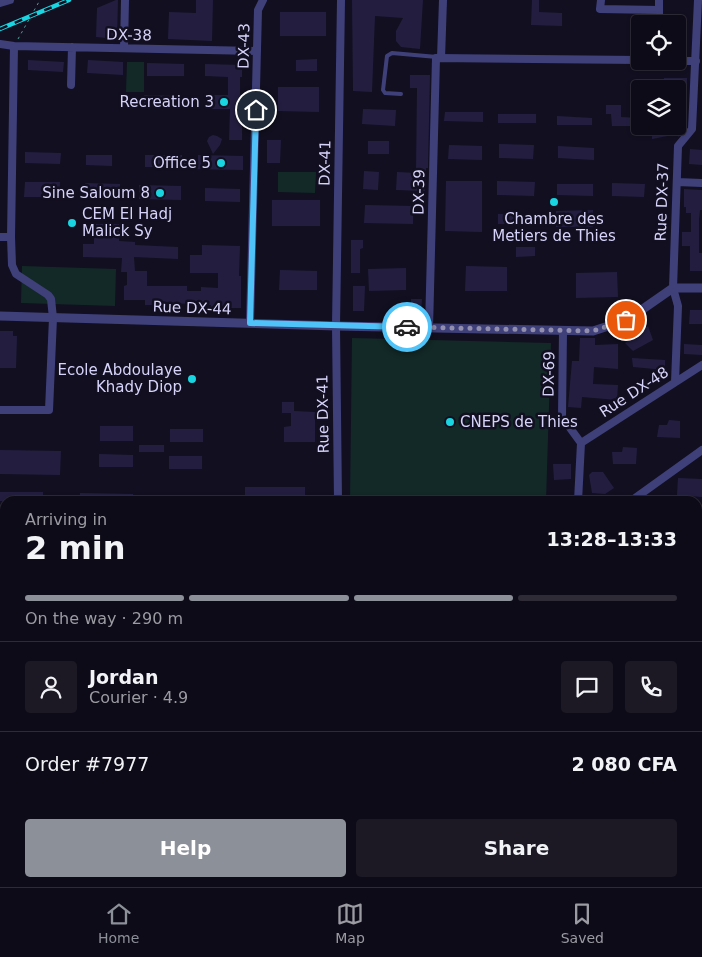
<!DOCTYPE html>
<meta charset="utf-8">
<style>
:root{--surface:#0e0b18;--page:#1c1925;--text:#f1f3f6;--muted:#9b9ba2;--line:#2e2b37;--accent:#8c9099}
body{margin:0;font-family:"DejaVu Sans",sans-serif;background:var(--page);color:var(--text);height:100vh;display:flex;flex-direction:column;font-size:19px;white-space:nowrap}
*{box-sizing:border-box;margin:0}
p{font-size:16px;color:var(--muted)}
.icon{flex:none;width:28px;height:28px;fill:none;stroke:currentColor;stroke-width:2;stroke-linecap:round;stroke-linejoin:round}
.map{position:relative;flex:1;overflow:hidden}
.sheet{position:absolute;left:0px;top:496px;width:702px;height:391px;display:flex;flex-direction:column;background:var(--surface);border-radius:15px 15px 0 0;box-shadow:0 1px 4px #0004,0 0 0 1px var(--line)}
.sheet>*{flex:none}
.tools{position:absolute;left:631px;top:15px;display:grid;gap:10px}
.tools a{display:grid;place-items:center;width:55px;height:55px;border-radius:5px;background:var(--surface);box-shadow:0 1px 4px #0004,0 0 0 1px var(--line);font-size:25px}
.pin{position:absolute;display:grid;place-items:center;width:42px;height:42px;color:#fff;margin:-21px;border:2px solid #fff;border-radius:50%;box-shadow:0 1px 5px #0007}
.courier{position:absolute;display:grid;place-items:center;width:50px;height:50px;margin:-25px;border:4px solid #4fc3f7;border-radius:50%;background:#fff;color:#222;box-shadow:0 1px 6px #0007}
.summary em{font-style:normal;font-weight:800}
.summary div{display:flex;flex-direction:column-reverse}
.summary{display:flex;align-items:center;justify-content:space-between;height:85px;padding:0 25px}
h1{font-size:32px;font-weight:800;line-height:38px}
.bar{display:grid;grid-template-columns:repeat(4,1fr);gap:8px 5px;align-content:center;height:60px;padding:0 25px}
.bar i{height:6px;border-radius:4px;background:var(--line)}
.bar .on{background:var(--accent)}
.bar p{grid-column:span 4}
.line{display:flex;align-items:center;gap:12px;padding:0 25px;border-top:1px solid var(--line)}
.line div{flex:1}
.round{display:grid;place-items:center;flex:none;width:52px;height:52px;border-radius:5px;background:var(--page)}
.button{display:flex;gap:10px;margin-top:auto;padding:10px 25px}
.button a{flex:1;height:58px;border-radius:5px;background:var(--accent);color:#fff;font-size:20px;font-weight:800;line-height:58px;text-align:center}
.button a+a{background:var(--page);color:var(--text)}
.dock{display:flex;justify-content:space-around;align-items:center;height:70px;border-top:1px solid var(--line);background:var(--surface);font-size:14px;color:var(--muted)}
.dock a{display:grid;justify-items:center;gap:2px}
.dock .on{color:var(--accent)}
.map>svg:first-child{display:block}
.green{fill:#132927}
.building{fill:#231e3f}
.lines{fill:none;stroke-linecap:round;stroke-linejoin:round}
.path{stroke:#3ba69b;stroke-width:1;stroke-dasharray:2.5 4;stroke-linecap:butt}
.service{stroke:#3f407a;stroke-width:4}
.minor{stroke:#3f407a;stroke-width:8}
.tertiary{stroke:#3f407a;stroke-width:9}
.rail-casing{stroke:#19d5e1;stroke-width:4.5}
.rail{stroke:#120f20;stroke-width:2.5;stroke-dasharray:8;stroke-linecap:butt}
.done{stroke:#918eae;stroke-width:5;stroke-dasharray:0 9}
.route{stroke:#4fc3f7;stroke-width:6}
.poi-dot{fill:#19d5e1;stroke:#120f20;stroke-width:2}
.labels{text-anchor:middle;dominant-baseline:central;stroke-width:5;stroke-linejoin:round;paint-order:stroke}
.street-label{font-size:15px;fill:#d6d3fa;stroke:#120f20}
.poi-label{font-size:15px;fill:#d6d3fa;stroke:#120f20;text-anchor:end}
</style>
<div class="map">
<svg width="702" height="887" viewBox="0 0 702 887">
<rect width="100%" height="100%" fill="#120f20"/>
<path class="green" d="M127,62H144V92H126Z
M278,172H316L315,193L278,192Z
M22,266L116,269L115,306L21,303Z
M352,338L551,343L546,501H350Z"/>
<path class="building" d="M116,0H118L117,39L96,37L97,8Z
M196,0H213L212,41L168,39L169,12L196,13Z
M352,0H423L420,49L401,47L396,41V31L403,18L375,16L372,92L353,91Z
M532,0H539V12L562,13V26L531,25Z
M280,12H326V36H280Z
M317,59V71H296V60Z
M28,60L64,62L63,72L28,70Z
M88,60L123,62V75L87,73Z
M147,63L184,64V76H147Z
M205,64L242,65V77H240V95H242V140H229L230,109H206L207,95H228V77L205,76Z
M410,75H430L428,168H426L425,191L396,190L397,172L416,173L417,88H410Z
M664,78H687V95L678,96V89H663Z
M278,87H319V112L278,111Z
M144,95L182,96V108L144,107Z
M606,105H621V117L640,118V126H612L611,114H606Z
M363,109L396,110L395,126L362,124Z
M445,112H483V122L444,121Z
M678,112H686L681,133L678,137V134L652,139V126H678Z
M498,114H536V123H498Z
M557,116L592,118V125H557Z
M213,135L217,136L222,139L220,145L213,154L207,141L209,137Z
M267,140H281L280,163H267Z
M368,141H389V154H368Z
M499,144L534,145L533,159L499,158Z
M449,145L482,146V160L448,159Z
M558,146L594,148V160L558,158Z
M690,149L702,150V165L689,164Z
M25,152L61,153L60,164L25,163Z
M86,155H112V166L86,165Z
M145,155H182V167H145Z
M198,155L243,156V170L183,169V162L198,163Z
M364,171L379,172L378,190L363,189Z
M446,181H482V232L445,231Z
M497,181L535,182L534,196L497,195Z
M25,182H60L59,197H24Z
M85,183L120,184V198L85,197Z
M612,183L645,184L644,197L612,196Z
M557,184H593V196L557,195Z
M139,185L181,186V200L139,199Z
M205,188L240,189V202L205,201Z
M684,189L702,190V210H700L699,220V253H702V271H690V246H682V232H691V213H686V207H684Z
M272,200H320V226H272Z
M365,205L413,206V224L364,223Z
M593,210V227H556V211Z
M498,214L533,215V225L498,224Z
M94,224H119V241L135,242V245L178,247V259L134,257L135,271H147V286H187V291H201V287L218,288V273H190V255H202V245L240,246L239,276H241V308H210L211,305L196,304L164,303V305H145V300H124V286L127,285V272H121L122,258L83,257V244H94Z
M351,240H363V248L360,249V273H351Z
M516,247H535V256L516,257Z
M466,266L507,267V291H465Z
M406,268V290L369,291L368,269Z
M280,270L317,271V290H279Z
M617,272L618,297L576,298V273Z
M353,286H365L364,311H353Z
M411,299H422L421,314L411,313Z
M690,310H702V324H689Z
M648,326L653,340L633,351L625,343Z
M0,331H13V336H17L16,368H0Z
M580,338H595V345L618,344V369L594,367L593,384L618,385L617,400L582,397L581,408L568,407L572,361H579Z
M684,344L702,345V355L684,354Z
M632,358L665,360V370L633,367Z
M282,402H294V411L315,412V442H284V427L291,426V413H282Z
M669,420L680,421V438L657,437L659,425H667Z
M100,426H133V441H100Z
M170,429H203V442H170Z
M139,445H164V452H139Z
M623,447L637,448L636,464H613L612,452H622Z
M0,450L61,451L60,475L0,474Z
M99,454L133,455V467H99Z
M169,456H202V469H169Z
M553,464H571V479L554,480Z
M592,472H603L614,488L605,494L592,493L589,475Z
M678,478L702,479V497L677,495Z
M245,487H305V501H245Z
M0,492H43V501H0Z
M80,493L133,494V501H80Z"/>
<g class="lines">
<path class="path" d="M18,39L40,0"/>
<path class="service" d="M401,94L385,93L383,90L387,56L392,53L437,57"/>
<path class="minor" d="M601,0L600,9L659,10
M0,3L10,0
M659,24V0
M0,44L14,46L257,51
M124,48L125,0
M441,58L443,0
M678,61H696
M71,85L72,47
M677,182L702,183
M0,237H11
M250,323L258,10L263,0
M429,328L436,58L640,60
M563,330L562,417L581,443
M675,382L678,306L673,288L678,146L692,129L698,0
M0,410H49L53,318L51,299L48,295L16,274L12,265L11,237L14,46
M581,443L702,365
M338,501L336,326L341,0
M578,501L581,443
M631,501L702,450
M698,514H702
M0,525H5
M698,592L702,593
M0,638H5
M698,647L702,648
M0,749L5,750
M698,784L702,782
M0,850L5,851
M167,882L238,887
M580,882L583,887
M126,887V882
M270,887L271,882
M312,887L313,882
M359,887V882
M404,887L405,882
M475,887L482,882"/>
<path class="tertiary" d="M0,316L336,326L593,331L627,320L673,288H702"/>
<defs>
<path id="rail" d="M0,29L69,0"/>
</defs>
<use href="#rail" class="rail-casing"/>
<use href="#rail" class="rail"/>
</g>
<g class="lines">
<path class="done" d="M407,327L593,331L626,320"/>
<path class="route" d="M256,110L250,323L407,327"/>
</g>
<g class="poi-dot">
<circle cx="224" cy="102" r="5"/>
<circle cx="221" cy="163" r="5"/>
<circle cx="160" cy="193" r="5"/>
<circle cx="554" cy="202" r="5"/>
<circle cx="72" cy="223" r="5"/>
<circle cx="192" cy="379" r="5"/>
<circle cx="450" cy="422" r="5"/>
</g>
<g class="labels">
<g class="street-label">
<text transform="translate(129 35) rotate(1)">DX-38</text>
<text transform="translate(244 46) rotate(-89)">DX-43</text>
<text transform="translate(325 163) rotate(-89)">DX-41</text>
<text transform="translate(419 192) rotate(-89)">DX-39</text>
<text transform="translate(662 202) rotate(-88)">Rue DX-37</text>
<text transform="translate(192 308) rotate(2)">Rue DX-44</text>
<text transform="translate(549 374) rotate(-89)">DX-69</text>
<text transform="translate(634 392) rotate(-33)">Rue DX-48</text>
<text transform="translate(323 414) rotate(-91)">Rue DX-41</text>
</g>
<g class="poi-label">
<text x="214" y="102">Recreation 3</text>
<text x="211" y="163">Office 5</text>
<text x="150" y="193">Sine Saloum 8</text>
<text x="82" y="214" text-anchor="start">CEM El Hadj<tspan x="82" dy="17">Malick Sy</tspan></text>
<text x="554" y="219" text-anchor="middle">Chambre des<tspan x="554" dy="17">Metiers de Thies</tspan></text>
<text x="182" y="370">Ecole Abdoulaye<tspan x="182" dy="17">Khady Diop</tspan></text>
<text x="460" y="422" text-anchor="start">CNEPS de Thies</text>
</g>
</g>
</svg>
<div class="tools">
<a><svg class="icon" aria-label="locate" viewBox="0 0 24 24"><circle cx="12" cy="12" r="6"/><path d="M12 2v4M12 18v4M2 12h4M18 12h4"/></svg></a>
<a><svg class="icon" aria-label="layers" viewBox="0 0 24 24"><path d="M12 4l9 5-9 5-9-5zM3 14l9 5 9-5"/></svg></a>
</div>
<div class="pin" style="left:626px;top:320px;background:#ea580c"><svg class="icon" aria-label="bag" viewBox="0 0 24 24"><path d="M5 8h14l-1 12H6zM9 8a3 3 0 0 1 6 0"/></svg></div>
<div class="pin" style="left:256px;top:110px;background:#1f2937"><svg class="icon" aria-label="home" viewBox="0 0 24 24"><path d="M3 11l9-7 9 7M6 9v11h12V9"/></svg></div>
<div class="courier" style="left:407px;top:327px"><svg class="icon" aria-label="car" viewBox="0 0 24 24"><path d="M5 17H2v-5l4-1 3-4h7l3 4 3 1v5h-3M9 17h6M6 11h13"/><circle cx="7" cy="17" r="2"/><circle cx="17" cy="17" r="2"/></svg></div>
<section class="sheet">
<div class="summary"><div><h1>2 min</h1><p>Arriving in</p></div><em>13:28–13:33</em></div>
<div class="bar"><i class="on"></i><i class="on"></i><i class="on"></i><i></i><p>On the way · 290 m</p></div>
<div class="line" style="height:90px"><a class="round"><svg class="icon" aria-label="person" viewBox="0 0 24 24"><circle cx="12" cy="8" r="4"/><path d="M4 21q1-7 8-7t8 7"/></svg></a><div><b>Jordan</b><p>Courier · 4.9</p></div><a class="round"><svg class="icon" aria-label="chat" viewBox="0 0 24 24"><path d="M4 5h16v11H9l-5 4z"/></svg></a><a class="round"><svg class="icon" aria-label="phone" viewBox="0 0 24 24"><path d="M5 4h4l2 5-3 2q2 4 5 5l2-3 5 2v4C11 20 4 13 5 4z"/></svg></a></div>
<div class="line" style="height:65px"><div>Order #7977</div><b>2 080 CFA</b></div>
<div class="button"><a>Help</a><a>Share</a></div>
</section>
</div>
<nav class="dock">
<a class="on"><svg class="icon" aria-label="home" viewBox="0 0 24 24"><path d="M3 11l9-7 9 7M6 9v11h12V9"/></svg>Home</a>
<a><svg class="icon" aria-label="map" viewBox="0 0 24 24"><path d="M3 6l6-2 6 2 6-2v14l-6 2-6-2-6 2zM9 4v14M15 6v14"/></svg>Map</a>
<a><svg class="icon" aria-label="saved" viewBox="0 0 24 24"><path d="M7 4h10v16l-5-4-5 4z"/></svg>Saved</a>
</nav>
